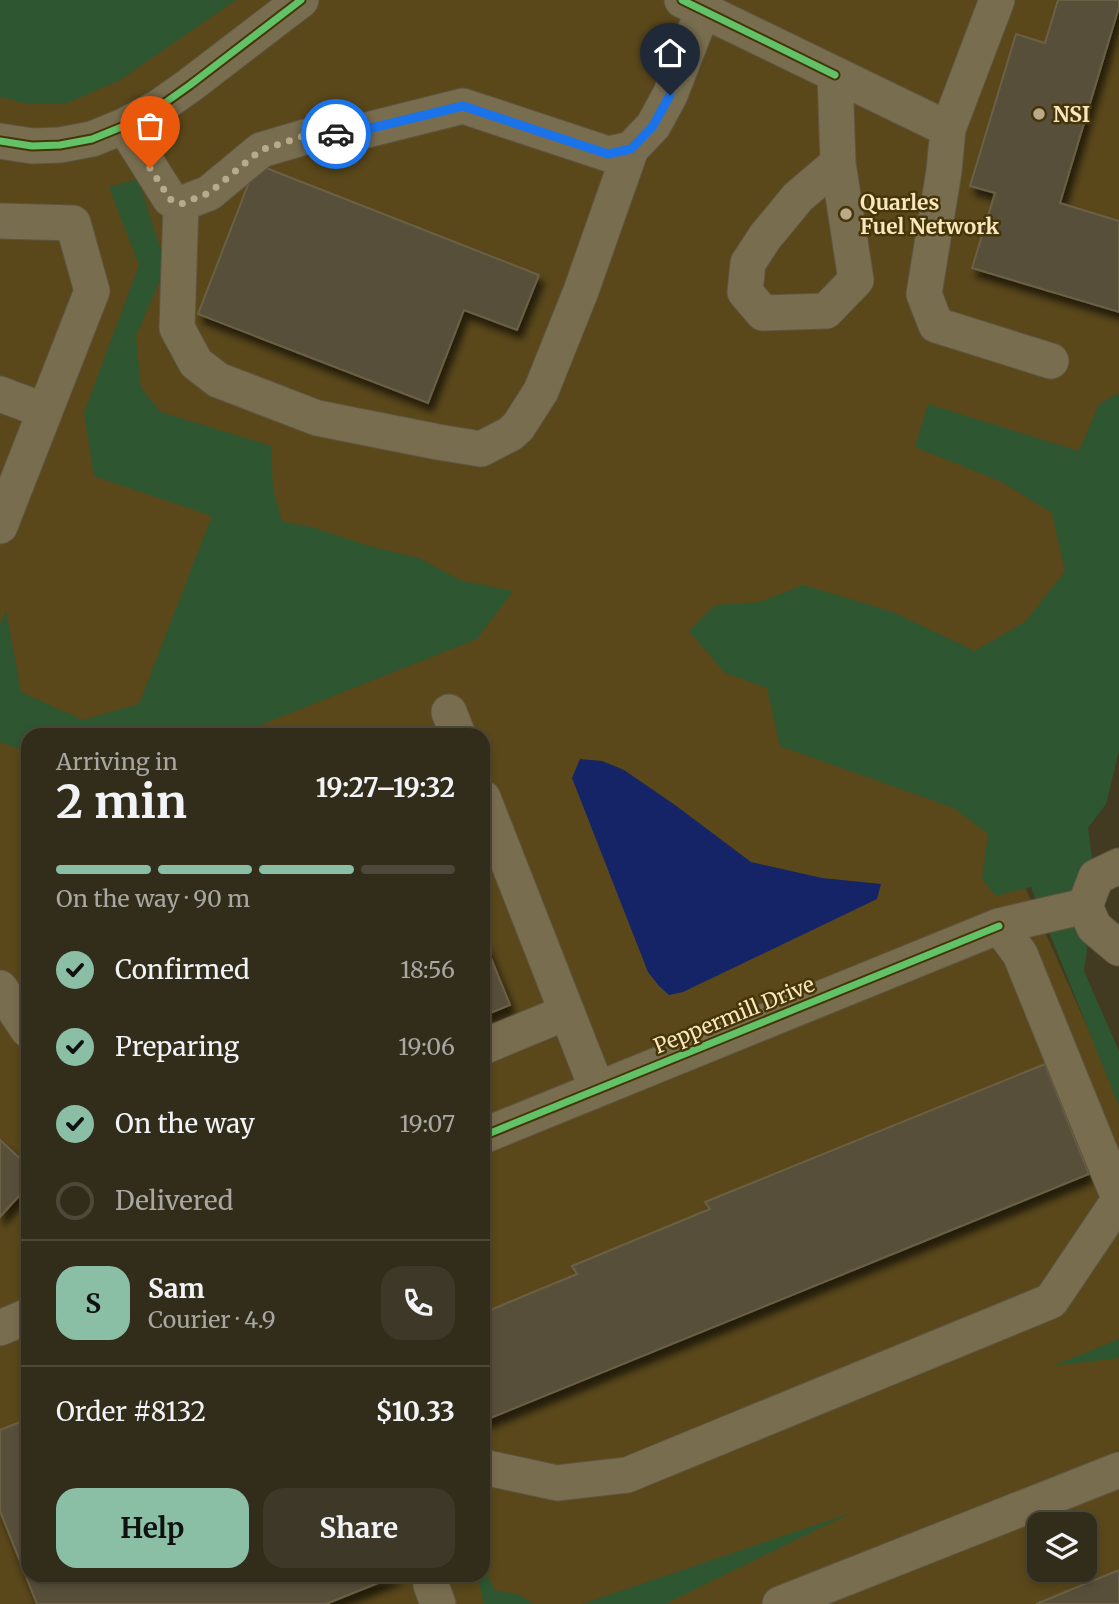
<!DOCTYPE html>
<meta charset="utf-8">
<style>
:root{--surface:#322c1a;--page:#3d3827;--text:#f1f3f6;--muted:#a8a7a2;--line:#4d4839;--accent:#8abfa5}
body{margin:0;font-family:Merriweather,serif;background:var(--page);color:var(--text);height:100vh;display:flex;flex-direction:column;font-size:26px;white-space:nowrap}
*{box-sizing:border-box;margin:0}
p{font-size:23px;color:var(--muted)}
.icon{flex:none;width:38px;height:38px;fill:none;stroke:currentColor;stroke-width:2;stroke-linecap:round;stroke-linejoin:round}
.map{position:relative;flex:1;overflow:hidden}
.panel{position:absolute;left:21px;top:728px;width:469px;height:854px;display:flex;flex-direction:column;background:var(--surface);border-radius:21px;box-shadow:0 4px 10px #0003,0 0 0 2px var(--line)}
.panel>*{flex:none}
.fabs{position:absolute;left:1027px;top:1512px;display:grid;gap:14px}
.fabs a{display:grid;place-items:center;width:70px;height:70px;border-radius:14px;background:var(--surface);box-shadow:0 4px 10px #0003,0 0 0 2px var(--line);font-size:35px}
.pin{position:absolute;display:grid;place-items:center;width:60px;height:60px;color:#fff;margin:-72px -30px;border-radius:50% 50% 50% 0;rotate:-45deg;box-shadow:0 0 7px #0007}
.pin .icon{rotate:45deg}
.courier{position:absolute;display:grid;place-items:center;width:70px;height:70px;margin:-35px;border:5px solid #1a73e8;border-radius:50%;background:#fff;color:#222;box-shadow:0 2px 9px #0007}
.headline em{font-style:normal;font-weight:700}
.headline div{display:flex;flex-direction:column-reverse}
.headline{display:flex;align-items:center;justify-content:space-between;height:119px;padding:0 35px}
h1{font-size:46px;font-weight:700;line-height:52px}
.bar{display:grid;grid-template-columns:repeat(4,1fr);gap:10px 7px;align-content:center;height:84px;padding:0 35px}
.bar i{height:9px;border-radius:5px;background:var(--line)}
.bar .current{background:var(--accent)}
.bar p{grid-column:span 4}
.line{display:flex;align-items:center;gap:18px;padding:0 35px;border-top:2px solid var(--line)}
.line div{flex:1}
.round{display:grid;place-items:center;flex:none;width:74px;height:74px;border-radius:21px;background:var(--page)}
ol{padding:0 35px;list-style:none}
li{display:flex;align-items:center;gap:21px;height:77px}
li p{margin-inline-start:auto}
li .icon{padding:7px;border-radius:50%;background:var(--accent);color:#111;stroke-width:4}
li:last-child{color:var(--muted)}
li i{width:38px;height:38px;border:4px solid var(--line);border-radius:50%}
.button{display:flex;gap:14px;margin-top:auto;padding:14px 35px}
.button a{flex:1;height:80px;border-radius:21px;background:var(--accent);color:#111;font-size:28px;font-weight:700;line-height:80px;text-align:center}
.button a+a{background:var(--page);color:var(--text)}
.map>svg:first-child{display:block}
.built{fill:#5a481b;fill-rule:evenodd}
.green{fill:#2e5630}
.water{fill:#152467}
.building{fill:#59503a;stroke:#6b6045;stroke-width:2;filter:url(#shadow)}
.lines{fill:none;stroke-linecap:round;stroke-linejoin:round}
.minor-casing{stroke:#5e5642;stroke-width:37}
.minor{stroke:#786d4f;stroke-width:35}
.cycleway-casing{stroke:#463507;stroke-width:11}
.cycleway{stroke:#61c268;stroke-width:7}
.done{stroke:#b9aa89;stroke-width:7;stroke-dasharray:0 12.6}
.route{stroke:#1a73e8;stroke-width:9}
.poi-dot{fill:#b9aa89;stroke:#463507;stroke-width:2.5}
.labels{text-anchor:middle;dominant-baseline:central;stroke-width:5;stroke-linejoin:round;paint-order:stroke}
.poi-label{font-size:21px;font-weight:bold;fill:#f8e7c0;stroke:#463507;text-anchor:start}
.street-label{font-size:21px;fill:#f8e7c0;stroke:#463507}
</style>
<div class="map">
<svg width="1119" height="1604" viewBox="0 0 1119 1604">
<defs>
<filter id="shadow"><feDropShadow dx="4.5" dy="8" stdDeviation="3.5" flood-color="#0009"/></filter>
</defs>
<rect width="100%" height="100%" fill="#433a22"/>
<path class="built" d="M220,0H1119V419L996,822L1119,1098V1604H0V87ZM28,735H483V1575H28ZM1040,1524H1085V1570H1040Z"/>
<path class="green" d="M0,0H236L120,80L65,104L24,103L0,97Z
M138,179L166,266L136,336L141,388L161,412L271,446L273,489L282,521L315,528L369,546L419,558L460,580L513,591L477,639L235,735H28V752L0,742V624L6,610L21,692L83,720L139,704L212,516L94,476L84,413L139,265L109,187Z
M1119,393V751L1106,804L1088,828L1096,889L1084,971L1119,1051V1106L1031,887L996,896L982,879L988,834L954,808L780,746L767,688L725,673L689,631L715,605L760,602L803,585L893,612L975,651L1026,621L1065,571L1052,513L1002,482L915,447L928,404L1079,451L1099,404Z
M1119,1339V1358L1053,1366Z
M851,1513L665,1604H582Z
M483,1566L495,1590L520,1595L534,1604H484L477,1575H483Z"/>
<path class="water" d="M580,759L602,761L624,770L675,805L751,862L822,878L881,884L877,899L683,992L669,995L659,986L648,972L572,778Z"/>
<path class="building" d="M1058,0H1119V7L1060,203L1119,221V312L972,268L995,193L970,186L1016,34L1045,43Z
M256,164L539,275L517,330L464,310L428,403L198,314Z
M483,938L510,1005L483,1016Z
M1045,1064L1089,1174L483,1421V1313L577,1274L572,1266L710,1209L705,1202Z
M0,1140L28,1166V1186L0,1217Z
M28,1419V1575H398L326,1604H37L0,1511V1430Z
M1119,1570V1604H1036Z"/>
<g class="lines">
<defs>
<path id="minor" d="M682,0L948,129L997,0
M835,75L838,163L798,197L765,237L748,263L745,292L763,313L826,311L856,280L838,163
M124,126L170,199L181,204L209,193L261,150L305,137L355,133L463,106L608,154L631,149L653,126L670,95L703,10
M948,129L944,171L924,294L936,325L1051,361
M0,141L32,146L60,145L92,139L124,126L159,107L190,85L301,0
M181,204L177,328L196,363L218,380L317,418L438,442L481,449L510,434L518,427L541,391L581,291L631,149
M0,221L73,223L92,291L0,526
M0,394L45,411
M449,712L458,735
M483,798L597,1089
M1119,866L1096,877L1085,906L1094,927L1119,948
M999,926L1020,954L1119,1198
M0,988L28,1030
M483,1047L567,1012
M483,1136L999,926L1085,906
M0,1328L28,1316
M483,1467L557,1483L627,1475L1051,1301L1119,1200
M431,1585L438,1604
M780,1604L1119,1470"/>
</defs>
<use href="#minor" class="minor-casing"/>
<use href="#minor" class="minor"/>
<defs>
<path id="cycleway" d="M682,0L835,75
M0,141L32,146L60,145L92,139L124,126L159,107L190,85L301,0
M483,1136L999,926"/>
</defs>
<use href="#cycleway" class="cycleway-casing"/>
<use href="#cycleway" class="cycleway"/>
</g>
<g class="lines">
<path class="done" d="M150,168L170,199L181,204L209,193L261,150L304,136L336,134"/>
<path class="route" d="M336,134L355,132L463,106L608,154L631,149L653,126L670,95"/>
</g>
<g class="poi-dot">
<circle cx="1039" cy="114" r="7"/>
<circle cx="846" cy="214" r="7"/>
</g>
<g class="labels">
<g class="poi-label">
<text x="1053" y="114">NSI</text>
<text x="860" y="202">Quarles<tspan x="860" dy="24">Fuel Network</tspan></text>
</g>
<g class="street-label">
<text transform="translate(734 1015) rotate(-22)">Peppermill Drive</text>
</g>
</g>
</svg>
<div class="fabs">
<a><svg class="icon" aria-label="layers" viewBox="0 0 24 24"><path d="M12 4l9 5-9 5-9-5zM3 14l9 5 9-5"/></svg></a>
</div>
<div class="pin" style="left:150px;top:168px;background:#ea580c"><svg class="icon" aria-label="bag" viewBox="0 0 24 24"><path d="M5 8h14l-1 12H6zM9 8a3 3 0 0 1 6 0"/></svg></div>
<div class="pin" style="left:670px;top:95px;background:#1f2937"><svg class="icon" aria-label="home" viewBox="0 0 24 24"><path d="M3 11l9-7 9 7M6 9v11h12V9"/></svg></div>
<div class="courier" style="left:336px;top:134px"><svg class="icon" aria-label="car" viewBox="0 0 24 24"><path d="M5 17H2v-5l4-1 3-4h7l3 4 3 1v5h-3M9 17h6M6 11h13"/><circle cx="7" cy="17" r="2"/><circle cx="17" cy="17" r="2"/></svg></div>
<section class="panel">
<div class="headline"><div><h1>2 min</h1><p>Arriving in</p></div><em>19:27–19:32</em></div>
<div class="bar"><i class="current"></i><i class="current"></i><i class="current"></i><i></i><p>On the way · 90 m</p></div>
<ol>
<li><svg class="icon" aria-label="check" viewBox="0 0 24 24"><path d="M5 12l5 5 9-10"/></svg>Confirmed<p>18:56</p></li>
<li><svg class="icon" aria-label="check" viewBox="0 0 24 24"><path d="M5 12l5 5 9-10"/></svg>Preparing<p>19:06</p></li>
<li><svg class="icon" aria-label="check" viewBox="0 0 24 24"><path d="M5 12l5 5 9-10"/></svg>On the way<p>19:07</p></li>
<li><i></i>Delivered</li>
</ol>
<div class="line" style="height:126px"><b class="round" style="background:var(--accent);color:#111">S</b><div><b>Sam</b><p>Courier · 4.9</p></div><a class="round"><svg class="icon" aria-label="phone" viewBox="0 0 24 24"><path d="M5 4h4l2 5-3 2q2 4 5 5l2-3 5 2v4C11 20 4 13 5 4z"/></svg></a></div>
<div class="line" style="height:91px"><div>Order #8132</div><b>$10.33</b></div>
<div class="button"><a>Help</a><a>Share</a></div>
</section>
</div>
